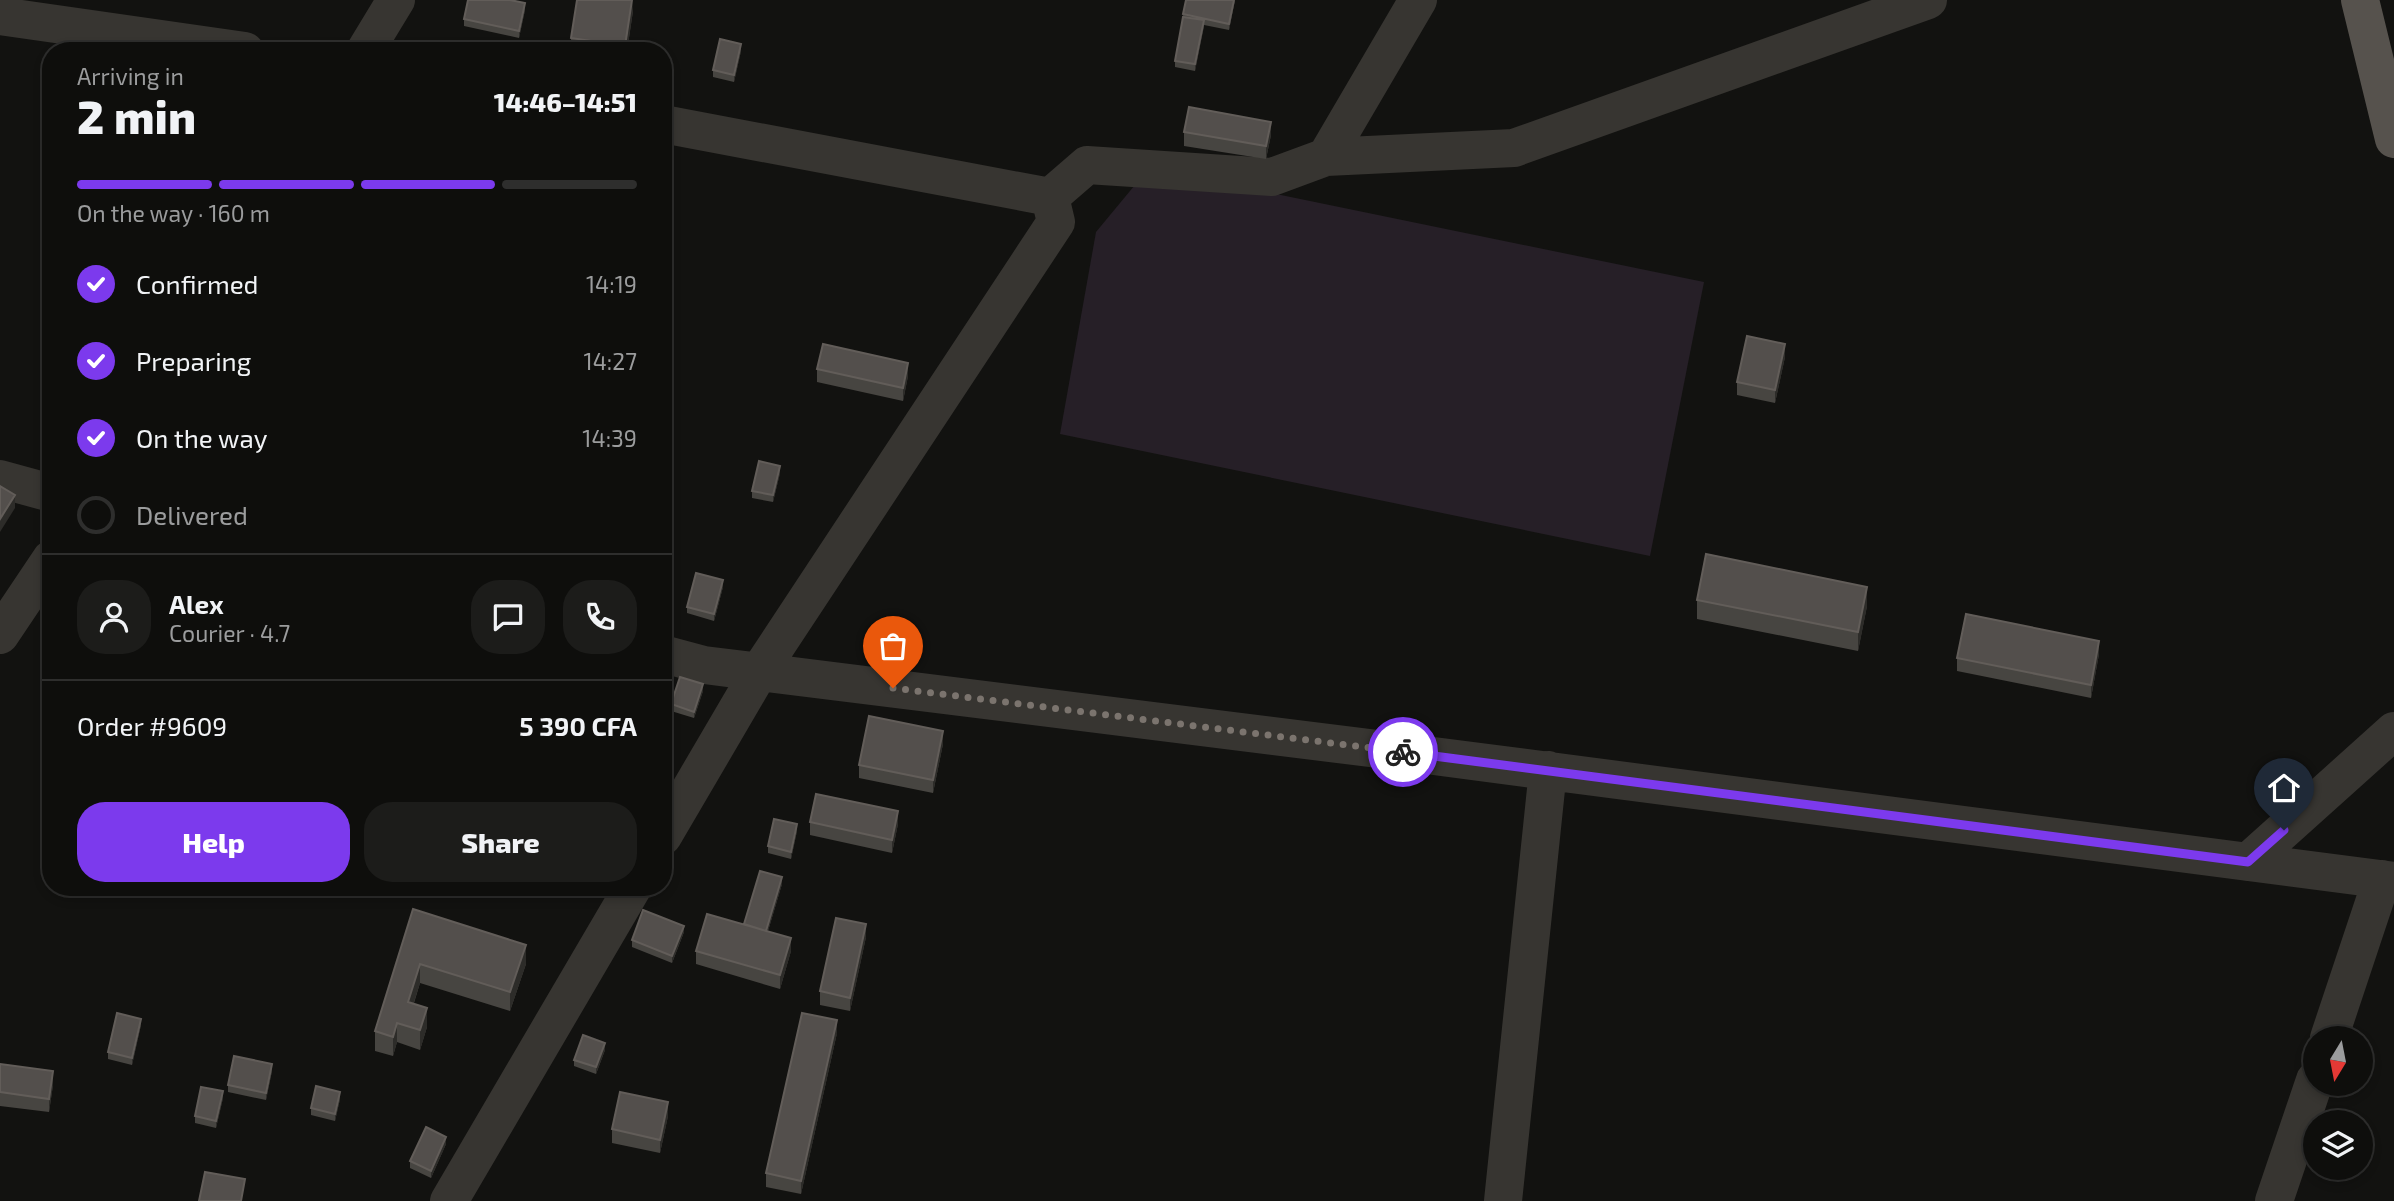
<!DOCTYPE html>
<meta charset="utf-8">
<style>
:root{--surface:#0e0e0c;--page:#1c1c1a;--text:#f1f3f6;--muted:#9b9c9d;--line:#2e2e2d;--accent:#7c3aed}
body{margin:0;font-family:"Exo 2",sans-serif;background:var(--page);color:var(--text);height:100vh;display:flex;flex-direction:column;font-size:26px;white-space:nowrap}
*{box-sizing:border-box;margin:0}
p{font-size:23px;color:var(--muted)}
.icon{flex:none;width:38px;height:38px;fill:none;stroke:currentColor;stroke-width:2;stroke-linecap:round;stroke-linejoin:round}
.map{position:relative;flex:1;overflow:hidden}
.details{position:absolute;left:42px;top:42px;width:630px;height:854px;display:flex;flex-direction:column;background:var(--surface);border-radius:28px;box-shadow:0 4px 10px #0003,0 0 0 2px var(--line)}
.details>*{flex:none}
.needle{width:46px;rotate:190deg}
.fabs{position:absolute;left:2303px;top:1026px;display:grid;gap:14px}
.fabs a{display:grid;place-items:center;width:70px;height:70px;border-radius:50%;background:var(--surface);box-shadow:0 4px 10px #0003,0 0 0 2px var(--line);font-size:35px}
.pin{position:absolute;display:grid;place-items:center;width:60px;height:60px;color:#fff;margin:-72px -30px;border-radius:50% 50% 50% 0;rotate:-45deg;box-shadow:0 0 7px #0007}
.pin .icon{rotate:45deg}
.courier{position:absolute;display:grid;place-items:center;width:70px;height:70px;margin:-35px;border:5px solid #7c3aed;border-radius:50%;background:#fff;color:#222;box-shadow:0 2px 9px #0007}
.headline em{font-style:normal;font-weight:800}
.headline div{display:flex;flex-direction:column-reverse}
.headline{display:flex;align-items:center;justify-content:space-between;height:119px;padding:0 35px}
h1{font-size:46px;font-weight:800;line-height:52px}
.bar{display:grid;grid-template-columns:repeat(4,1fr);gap:10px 7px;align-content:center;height:84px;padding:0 35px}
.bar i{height:9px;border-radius:5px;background:var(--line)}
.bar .selected{background:var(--accent)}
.bar p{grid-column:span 4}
.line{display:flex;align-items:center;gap:18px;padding:0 35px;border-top:2px solid var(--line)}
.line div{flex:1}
.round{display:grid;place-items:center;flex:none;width:74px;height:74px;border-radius:28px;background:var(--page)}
ol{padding:0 35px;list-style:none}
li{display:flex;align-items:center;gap:21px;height:77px}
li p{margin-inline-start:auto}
li .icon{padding:7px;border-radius:50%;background:var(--accent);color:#fff;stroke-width:4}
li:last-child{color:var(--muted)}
li i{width:38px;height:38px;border:4px solid var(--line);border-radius:50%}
.primary-button{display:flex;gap:14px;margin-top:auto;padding:14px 35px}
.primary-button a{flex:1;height:80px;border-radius:28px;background:var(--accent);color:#fff;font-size:28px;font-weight:800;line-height:80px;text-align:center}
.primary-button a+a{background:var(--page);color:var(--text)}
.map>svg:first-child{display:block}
.green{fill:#261f27}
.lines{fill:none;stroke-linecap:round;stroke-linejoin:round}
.minor{stroke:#373531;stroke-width:38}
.major{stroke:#56524d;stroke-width:38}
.wall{fill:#474541}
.shaded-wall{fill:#2d2c29}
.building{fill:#534f4c;stroke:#625d59;stroke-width:2}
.done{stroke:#7b746e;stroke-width:7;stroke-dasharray:0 12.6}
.route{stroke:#7c3aed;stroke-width:9}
</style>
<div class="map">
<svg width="2394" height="1201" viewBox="0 0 2394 1201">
<rect width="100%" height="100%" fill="#121210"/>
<path class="green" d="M1149,168L1704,282L1650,556L1060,434L1096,232Z"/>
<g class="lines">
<path class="minor" d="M0,16L245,51
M365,51L396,0
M663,124L1050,197L1056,222L759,672L663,836
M1326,157L1418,0
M1050,197L1087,165L1272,177L1326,157L1514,148L1928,0
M0,479L51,493
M0,635L51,559
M663,654L704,665L1426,755L2394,881
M2248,862L2394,731
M2329,1038L2382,879
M449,1201L633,887
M1503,1201L1548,770
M2274,1201L2315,1080"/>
<path class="major" d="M2360,0L2394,139"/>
</g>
<path class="wall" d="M1235,0L1229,30L1204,25L1195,71L1175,67V61L1183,20V14Z
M525,10L519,38L464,26V19Z
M633,11L627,51H571V38Z
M741,51L734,82L713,77V70Z
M1184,132L1271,135L1266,159L1184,146Z
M1785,357L1775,403L1737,395V382Z
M817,369L908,376L903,401L817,382Z
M780,473L773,502L752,498V491Z
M723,587L714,621L687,613V607Z
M1697,600L1867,606L1858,651L1697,619Z
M2099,654L2091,698L1957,671V658Z
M703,691L694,718L671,711V704Z
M943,744L933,793L859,778V765Z
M810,822L898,824L892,853L810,835Z
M797,831L791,859L768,853V846Z
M782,884L768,931L791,951L780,989L696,964V951L744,924Z
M413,909L526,964L510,1011L420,983L414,1003L427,1027L420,1050L397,1042L393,1056L375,1051V1031Z
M684,932L672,963L632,947V940Z
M866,937L850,1011L820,1005V991Z
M141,1025L132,1065L108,1059V1052Z
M837,1033L801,1194L766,1187V1173Z
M605,1050L596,1074L574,1066V1060Z
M0,1064L53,1085L49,1112L0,1106Z
M272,1071L266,1100L228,1092V1085Z
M223,1098L216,1128L195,1123V1116Z
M340,1099L335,1121L311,1115V1108Z
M668,1116L660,1153L612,1143V1129Z
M446,1144L431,1178L410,1168V1161Z"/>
<path class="shaded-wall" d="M632,0L633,11L627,51H625Z
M1234,0H1235L1229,30V24Z
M525,3V10L519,38V31Z
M1204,20V27L1195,71V64Z
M741,44V51L734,82V75Z
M1271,122V135L1266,159V146Z
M1785,344V357L1775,403V390Z
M908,363V376L903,401V388Z
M780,466V473L773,502V495Z
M15,495V508L0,532V519Z
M723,580V587L714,621V614Z
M1867,587V606L1858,651V632Z
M2099,641V654L2091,698V685Z
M703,684V691L694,718V712Z
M943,731V744L933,793V780Z
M898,811V824L892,853V840Z
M797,824V831L791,859V852Z
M782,877V884L765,941V934Z
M866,924V937L850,1011V998Z
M684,926V932L672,963V956Z
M791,938V951L780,989V975Z
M526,945V964L510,1011V992Z
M420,964V983L408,1021V1002Z
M427,1008V1027L420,1050V1030Z
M141,1019V1025L132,1065V1058Z
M837,1020V1033L801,1194V1181Z
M397,1023V1042L393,1056V1037Z
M605,1043V1050L596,1074V1067Z
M272,1064V1071L266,1100V1093Z
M53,1071V1085L49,1112V1099Z
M223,1091V1098L216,1128V1121Z
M340,1092V1099L335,1121V1114Z
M668,1102V1116L660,1153V1140Z
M446,1137V1144L431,1178V1171Z"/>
<path class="building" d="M468,0H510L525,3L519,31L464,19Z
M577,0H632L625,46L571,38Z
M1186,0H1234L1229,24L1183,14Z
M1183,17L1204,20L1195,64L1175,61Z
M720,39L741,44L734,75L713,70Z
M1189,107L1271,122L1266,146L1184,132Z
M1747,336L1785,344L1775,390L1737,382Z
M823,344L908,363L903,388L817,369Z
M759,461L780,466L773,495L752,491Z
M0,486L15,495L0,519Z
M1706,554L1867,587L1858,632L1697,600Z
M696,573L723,580L714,614L687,607Z
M1966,614L2099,641L2091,685L1957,658Z
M680,677L703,684L694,712L671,704Z
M869,716L943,731L933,780L859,765Z
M816,794L898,811L892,840L810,822Z
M774,819L797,824L791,852L768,846Z
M760,871L782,877L766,931L744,924Z
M413,909L526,945L510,992L420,964L408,1002L427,1008L420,1030L397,1023L393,1037L375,1031Z
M643,910L684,926L672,956L632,940Z
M707,914L791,938L780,975L696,951Z
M836,918L866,924L850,998L820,991Z
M117,1013L141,1019L132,1058L108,1052Z
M802,1013L837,1020L801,1181L766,1173Z
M583,1035L605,1043L596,1067L574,1060Z
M234,1056L272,1064L266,1093L228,1085Z
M0,1064L53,1071L49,1099L0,1092Z
M316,1086L340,1092L335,1114L311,1108Z
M201,1087L223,1091L216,1121L195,1116Z
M620,1092L668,1102L660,1140L612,1129Z
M426,1127L446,1137L431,1171L410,1161Z
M205,1172L245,1179L241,1201H199Z"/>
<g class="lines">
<path class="done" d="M893,688L1403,752"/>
<path class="route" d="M1403,752L2248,862L2284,830"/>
</g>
</svg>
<div class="fabs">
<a><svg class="needle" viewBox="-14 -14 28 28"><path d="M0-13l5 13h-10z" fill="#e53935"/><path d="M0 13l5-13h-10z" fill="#9b9c9d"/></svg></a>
<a><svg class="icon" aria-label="layers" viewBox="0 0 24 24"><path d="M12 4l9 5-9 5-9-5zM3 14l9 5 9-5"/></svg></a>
</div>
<div class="pin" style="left:893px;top:688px;background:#ea580c"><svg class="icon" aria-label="bag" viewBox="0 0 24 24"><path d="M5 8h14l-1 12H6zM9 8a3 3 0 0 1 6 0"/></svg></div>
<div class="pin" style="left:2284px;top:830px;background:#1f2937"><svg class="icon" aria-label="home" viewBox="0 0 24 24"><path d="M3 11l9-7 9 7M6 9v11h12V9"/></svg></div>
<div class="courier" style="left:1403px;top:752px"><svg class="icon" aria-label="bike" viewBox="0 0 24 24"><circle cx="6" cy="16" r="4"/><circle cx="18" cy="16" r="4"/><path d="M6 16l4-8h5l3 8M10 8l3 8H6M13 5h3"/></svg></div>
<section class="details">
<div class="headline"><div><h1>2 min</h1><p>Arriving in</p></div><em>14:46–14:51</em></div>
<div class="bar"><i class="selected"></i><i class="selected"></i><i class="selected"></i><i></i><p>On the way · 160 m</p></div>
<ol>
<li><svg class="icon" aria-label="check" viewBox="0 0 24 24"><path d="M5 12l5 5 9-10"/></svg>Confirmed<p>14:19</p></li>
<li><svg class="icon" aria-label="check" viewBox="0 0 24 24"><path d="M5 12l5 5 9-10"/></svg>Preparing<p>14:27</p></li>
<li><svg class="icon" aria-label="check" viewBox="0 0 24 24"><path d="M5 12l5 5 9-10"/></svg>On the way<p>14:39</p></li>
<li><i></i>Delivered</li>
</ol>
<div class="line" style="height:126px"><a class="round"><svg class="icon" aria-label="person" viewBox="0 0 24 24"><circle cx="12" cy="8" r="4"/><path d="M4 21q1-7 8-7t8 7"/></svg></a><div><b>Alex</b><p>Courier · 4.7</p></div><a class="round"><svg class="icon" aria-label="chat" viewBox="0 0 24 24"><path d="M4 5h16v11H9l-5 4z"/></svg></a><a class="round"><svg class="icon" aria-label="phone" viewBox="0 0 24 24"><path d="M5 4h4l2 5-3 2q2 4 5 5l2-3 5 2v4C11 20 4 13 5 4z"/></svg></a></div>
<div class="line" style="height:91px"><div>Order #9609</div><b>5 390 CFA</b></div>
<div class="primary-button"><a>Help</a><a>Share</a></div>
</section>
</div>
